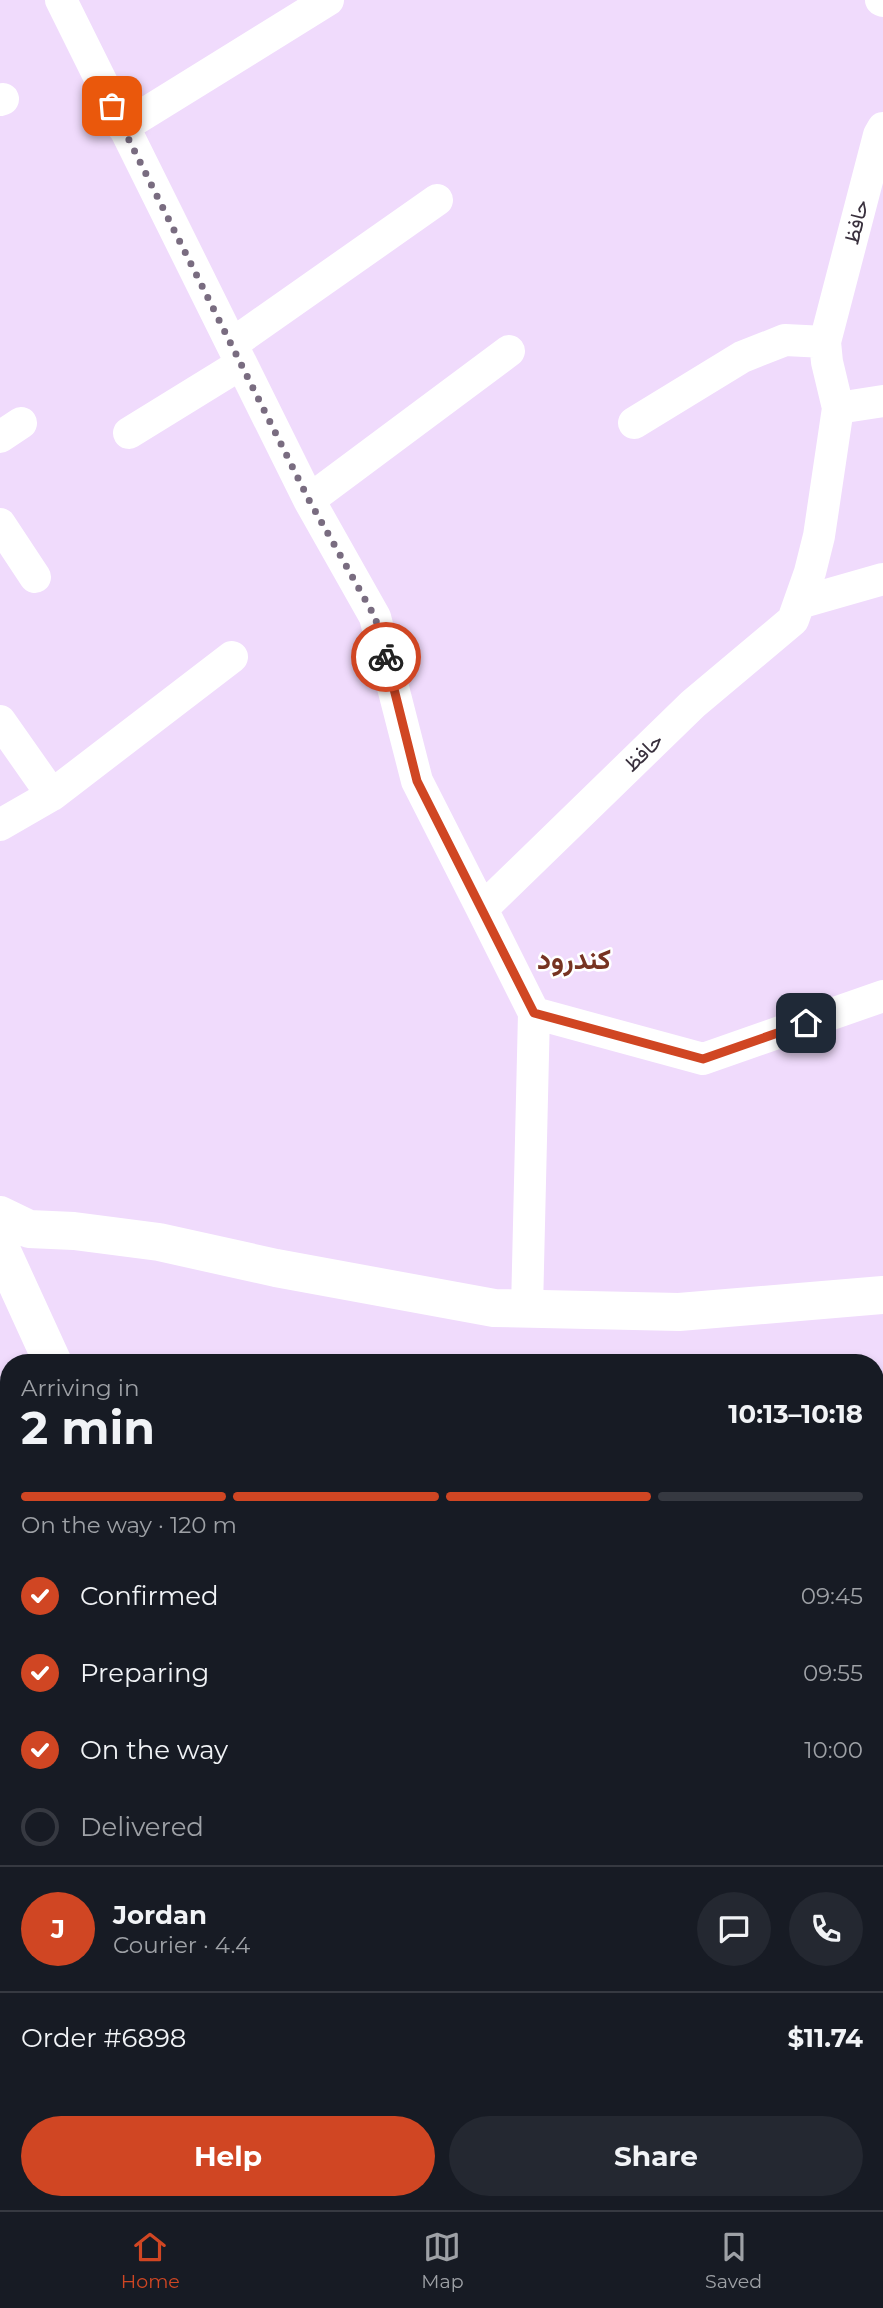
<!DOCTYPE html>
<meta charset="utf-8">
<style>
:root{--surface:#171b24;--page:#242831;--text:#f1f3f6;--muted:#9ea1a6;--line:#363941;--accent:#d04623}
body{margin:0;font-family:Montserrat,Vazirmatn,sans-serif;background:var(--page);color:var(--text);height:100vh;display:flex;flex-direction:column;font-size:26px;white-space:nowrap}
*{box-sizing:border-box;margin:0}
p{font-size:23px;color:var(--muted)}
.icon{flex:none;width:38px;height:38px;fill:none;stroke:currentColor;stroke-width:2;stroke-linecap:round;stroke-linejoin:round}
.map{position:relative;flex:1;overflow:hidden}
.details{position:absolute;left:0px;top:1354px;width:884px;height:856px;display:flex;flex-direction:column;background:var(--surface);border-radius:28px 28px 0 0;box-shadow:0 4px 10px #0003}
.details>*{flex:none}
.pin{position:absolute;display:grid;place-items:center;width:60px;height:60px;color:#fff;margin:-30px;border-radius:14px;box-shadow:0 4px 10px #0006}
.courier{position:absolute;display:grid;place-items:center;width:70px;height:70px;margin:-35px;border:5px solid #d04623;border-radius:50%;background:#fff;color:#222;box-shadow:0 2px 9px #0007}
.overview em{font-style:normal;font-weight:700}
.overview div{display:flex;flex-direction:column-reverse}
.overview{display:flex;align-items:center;justify-content:space-between;height:119px;padding:0 21px}
h1{font-size:46px;font-weight:700;line-height:52px}
.bar{display:grid;grid-template-columns:repeat(4,1fr);gap:10px 7px;align-content:center;height:84px;padding:0 21px}
.bar i{height:9px;border-radius:5px;background:var(--line)}
.bar .on{background:var(--accent)}
.bar p{grid-column:span 4}
.line{display:flex;align-items:center;gap:18px;padding:0 21px;border-top:2px solid var(--line)}
.line div{flex:1}
.round{display:grid;place-items:center;flex:none;width:74px;height:74px;border-radius:37px;background:var(--page)}
ol{padding:0 21px;list-style:none}
li{display:flex;align-items:center;gap:21px;height:77px}
li p{margin-inline-start:auto}
li .icon{padding:7px;border-radius:50%;background:var(--accent);color:#fff;stroke-width:4}
li:last-child{color:var(--muted)}
li i{width:38px;height:38px;border:4px solid var(--line);border-radius:50%}
.action{display:flex;gap:14px;margin-top:auto;padding:14px 21px}
.action a{flex:1;height:80px;border-radius:42px;background:var(--accent);color:#fff;font-size:28px;font-weight:700;line-height:80px;text-align:center}
.action a+a{background:var(--page);color:var(--text)}
.menu{display:flex;justify-content:space-around;align-items:center;height:98px;border-top:2px solid var(--line);background:var(--surface);font-size:19px;color:var(--muted)}
.menu a{display:grid;justify-items:center;gap:4px}
.menu .on{color:var(--accent)}
.map>svg:first-child{display:block}
.lines{fill:none;stroke-linecap:round;stroke-linejoin:round}
.minor{stroke:#fff;stroke-width:32}
.tertiary{stroke:#fff;stroke-width:38}
.done{stroke:#796c80;stroke-width:7;stroke-dasharray:0 12.6}
.route{stroke:#d04623;stroke-width:9}
.labels{text-anchor:middle;dominant-baseline:central;stroke-width:5;stroke-linejoin:round;paint-order:stroke}
.street-label{font-size:21px;fill:#39303d;stroke:#fff}
.district-label{font-size:28px;font-weight:bold;fill:#732;stroke:#fff}
</style>
<div class="map">
<svg width="883" height="2210" viewBox="0 0 883 2210">
<rect width="100%" height="100%" fill="#f0dbfc"/>
<g class="lines">
<path class="minor" d="M61,0L309,500L375,617L417,781L482,909
M881,0L883,1
M0,100L3,99
M123,127L328,0
M883,128L879,135L825,342L827,362L838,408L819,536L810,572L793,620L693,704L482,909L534,1013L703,1059L883,996
M232,344L437,200
M838,408L883,401
M634,423L742,357L785,340L825,342
M129,433L241,364
M0,437L21,423
M309,500L509,351
M0,524L35,577
M799,603L883,579
M0,721L52,795L0,825
M52,795L232,657
M527,1309L534,1013
M0,1406L9,1407
M875,1451H883
M875,2159L883,2165
M0,2172L9,2170
M566,2202L570,2210
M764,2202L768,2210
M710,2210L728,2202"/>
<path class="tertiary" d="M0,1215L29,1229L74,1231L159,1242L276,1268L494,1308L679,1312L883,1295
M0,1247L53,1363
M0,1832L9,1815"/>
</g>
<g class="lines">
<path class="done" d="M112,106L309,500L375,617L386,657"/>
<path class="route" d="M386,657L417,781L534,1013L703,1059L806,1023"/>
</g>
<g class="labels">
<g class="street-label">
<text transform="translate(856 222) rotate(-76)">حافظ</text>
<text transform="translate(643 752) rotate(-44)">حافظ</text>
</g>
<g class="district-label">
<text x="574" y="959">کندرود</text>
</g>
</g>
</svg>
<div class="pin" style="left:112px;top:106px;background:#ea580c"><svg class="icon" aria-label="bag" viewBox="0 0 24 24"><path d="M5 8h14l-1 12H6zM9 8a3 3 0 0 1 6 0"/></svg></div>
<div class="pin" style="left:806px;top:1023px;background:#1f2937"><svg class="icon" aria-label="home" viewBox="0 0 24 24"><path d="M3 11l9-7 9 7M6 9v11h12V9"/></svg></div>
<div class="courier" style="left:386px;top:657px"><svg class="icon" aria-label="bike" viewBox="0 0 24 24"><circle cx="6" cy="16" r="4"/><circle cx="18" cy="16" r="4"/><path d="M6 16l4-8h5l3 8M10 8l3 8H6M13 5h3"/></svg></div>
<section class="details">
<div class="overview"><div><h1>2 min</h1><p>Arriving in</p></div><em>10:13–10:18</em></div>
<div class="bar"><i class="on"></i><i class="on"></i><i class="on"></i><i></i><p>On the way · 120 m</p></div>
<ol>
<li><svg class="icon" aria-label="check" viewBox="0 0 24 24"><path d="M5 12l5 5 9-10"/></svg>Confirmed<p>09:45</p></li>
<li><svg class="icon" aria-label="check" viewBox="0 0 24 24"><path d="M5 12l5 5 9-10"/></svg>Preparing<p>09:55</p></li>
<li><svg class="icon" aria-label="check" viewBox="0 0 24 24"><path d="M5 12l5 5 9-10"/></svg>On the way<p>10:00</p></li>
<li><i></i>Delivered</li>
</ol>
<div class="line" style="height:126px"><b class="round" style="background:var(--accent);color:#fff">J</b><div><b>Jordan</b><p>Courier · 4.4</p></div><a class="round"><svg class="icon" aria-label="chat" viewBox="0 0 24 24"><path d="M4 5h16v11H9l-5 4z"/></svg></a><a class="round"><svg class="icon" aria-label="phone" viewBox="0 0 24 24"><path d="M5 4h4l2 5-3 2q2 4 5 5l2-3 5 2v4C11 20 4 13 5 4z"/></svg></a></div>
<div class="line" style="height:91px"><div>Order #6898</div><b>$11.74</b></div>
<div class="action"><a>Help</a><a>Share</a></div>
</section>
</div>
<nav class="menu">
<a class="on"><svg class="icon" aria-label="home" viewBox="0 0 24 24"><path d="M3 11l9-7 9 7M6 9v11h12V9"/></svg>Home</a>
<a><svg class="icon" aria-label="map" viewBox="0 0 24 24"><path d="M3 6l6-2 6 2 6-2v14l-6 2-6-2-6 2zM9 4v14M15 6v14"/></svg>Map</a>
<a><svg class="icon" aria-label="saved" viewBox="0 0 24 24"><path d="M7 4h10v16l-5-4-5 4z"/></svg>Saved</a>
</nav>
